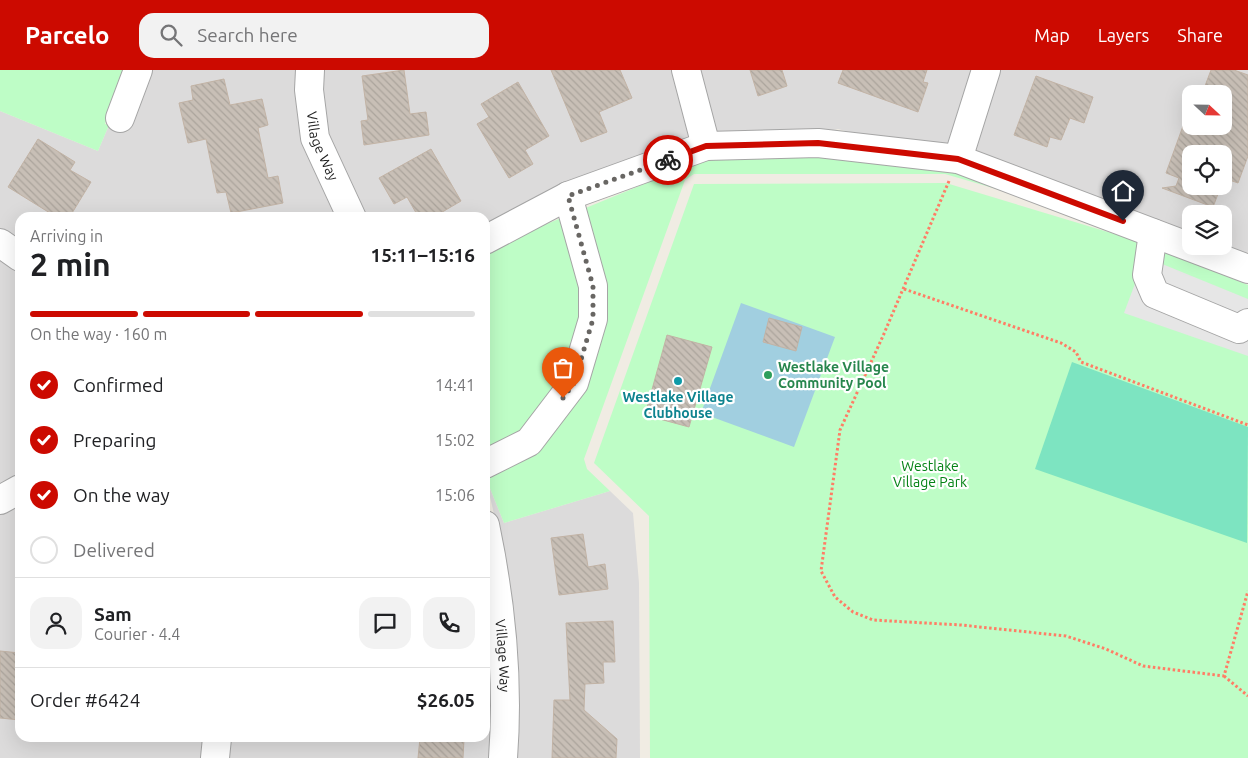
<!DOCTYPE html>
<meta charset="utf-8">
<style>
:root{--surface:#fff;--page:#f2f2f2;--text:#202124;--muted:#757577;--line:#e0e0e0;--accent:#cc0a00}
body{margin:0;font-family:Ubuntu,sans-serif;background:var(--page);color:var(--text);height:100vh;display:flex;flex-direction:column;font-size:19px;white-space:nowrap}
*{box-sizing:border-box;margin:0}
p{font-size:16px;color:var(--muted)}
.icon{flex:none;width:28px;height:28px;fill:none;stroke:currentColor;stroke-width:2;stroke-linecap:round;stroke-linejoin:round}
.map{position:relative;flex:1;overflow:hidden}
.drawer{position:absolute;left:15px;top:142px;width:475px;height:530px;display:flex;flex-direction:column;background:var(--surface);border-radius:15px;box-shadow:0 5px 20px #0002}
.drawer>*{flex:none}
.needle{width:32px;rotate:112deg}
.tools{position:absolute;left:1182px;top:15px;display:grid;gap:10px}
.tools a{display:grid;place-items:center;width:50px;height:50px;border-radius:10px;background:var(--surface);box-shadow:0 5px 20px #0002;font-size:25px}
.pin{position:absolute;display:grid;place-items:center;width:42px;height:42px;color:#fff;margin:-51px -21px;border-radius:50% 50% 50% 0;rotate:-45deg;box-shadow:0 0 5px #0007}
.pin .icon{rotate:45deg}
.courier{position:absolute;display:grid;place-items:center;width:50px;height:50px;margin:-25px;border:4px solid #cc0a00;border-radius:50%;background:#fff;color:#222;box-shadow:0 1px 6px #0007}
.headline em{font-style:normal;font-weight:700}
.headline div{display:flex;flex-direction:column-reverse}
.headline{display:flex;align-items:center;justify-content:space-between;height:85px;padding:0 15px}
h1{font-size:32px;font-weight:700;line-height:38px}
.bar{display:grid;grid-template-columns:repeat(4,1fr);gap:8px 5px;align-content:center;height:60px;padding:0 15px}
.bar i{height:6px;border-radius:4px;background:var(--line)}
.bar .on{background:var(--accent)}
.bar p{grid-column:span 4}
.line{display:flex;align-items:center;gap:12px;padding:0 15px;border-top:1px solid var(--line)}
.line div{flex:1}
.round{display:grid;place-items:center;flex:none;width:52px;height:52px;border-radius:15px;background:var(--page)}
ol{padding:0 15px;list-style:none}
li{display:flex;align-items:center;gap:15px;height:55px}
li p{margin-inline-start:auto}
li .icon{padding:5px;border-radius:50%;background:var(--accent);color:#fff;stroke-width:4}
li:last-child{color:var(--muted)}
li i{width:28px;height:28px;border:2px solid var(--line);border-radius:50%}
header{display:flex;align-items:center;gap:30px;box-sizing:border-box;height:70px;padding:0 25px;background:var(--accent);color:#fff}
header strong{font-size:24px}
nav{display:flex;gap:28px;margin-inline-start:auto;font-size:18px}
.search{width:350px;height:45px;background:var(--page);display:flex;align-items:center;gap:12px;box-sizing:border-box;padding:0 18px;border-radius:15px;color:var(--muted);font-size:19px}
.map>svg:first-child{display:block}
.residential{fill:#dcdbdb;fill-rule:evenodd}
.park{fill:#befdc6}
.pitch{fill:#7de4c1}
.parking{fill:#e6e6e6}
.water{fill:#a1cfe0}
.building{fill:url(#building-back-hatch);stroke:#c2b3a5}
.lines{fill:none;stroke-linecap:round;stroke-linejoin:round}
.minor-casing{stroke:#a5a5a5;stroke-width:30}
.path{stroke:#ff7d65;stroke-width:3;stroke-dasharray:2.5 2.5;stroke-linecap:butt}
.minor{stroke:#fff;stroke-width:28}
.done{stroke:#686663;stroke-width:5;stroke-dasharray:0 9}
.route{stroke:#cc0a00;stroke-width:6}
.leisure-dot{fill:#2e9e5b;stroke:#fff;stroke-width:2}
.culture-dot{fill:#0f9aa8;stroke:#fff;stroke-width:2}
.labels{text-anchor:middle;dominant-baseline:central;stroke-width:4.5;stroke-linejoin:round;paint-order:stroke}
.street-label{font-size:14px;fill:#1e1e1e;stroke:#fff}
.leisure-label{font-size:14px;font-weight:bold;fill:#27864d;stroke:#fff;text-anchor:start}
.culture-label{font-size:14px;font-weight:bold;fill:#0d838f;stroke:#fff}
.park-label{font-size:14px;fill:#058316;stroke:#fff}
</style>
<header>
<strong>Parcelo</strong>
<div class="search"><svg class="icon" aria-label="search" viewBox="0 0 24 24"><circle cx="10" cy="10" r="6"/><path d="M15 15l6 6"/></svg>Search here</div>
<nav><a>Map</a><a>Layers</a><a>Share</a></nav>
</header>
<div class="map">
<svg width="1248" height="688" viewBox="0 0 1248 688">
<defs>
<pattern id="building-back-hatch" width="6" height="6" patternUnits="userSpaceOnUse" patternTransform="scale(1.25)"><rect width="6" height="6" fill="#c8bfb6"/><path d="M-1 5l2 2M0 0l6 6M5-1l2 2" fill="none" stroke="#aba49c"/></pattern>
</defs>
<rect width="100%" height="100%" fill="#f0ece3"/>
<path class="residential" d="M151,0H298L339,147L20,148V174L0,160V41L98,81L109,55L127,62Z
M321,0H674L692,70L485,157V148L364,147L326,66Z
M698,0H974L949,78L873,68L838,59L817,63L714,65Z
M998,0H1248V181L1246,187L1224,176V144H1191V166L972,83ZM1191,24H1224V56H1191ZM1191,84H1224V116H1191Z
M0,186L20,200V407L0,417Z
M485,406L504,453L610,421L633,443L639,513L640,688H514L495,448Z
M20,432V668H205L204,688H0V443Z
M485,510L492,585L491,688H227L229,668H485Z"/>
<path class="park" d="M0,0H126L105,54L109,55L98,81L0,41Z
M818,84L956,100L1051,135L945,104H694L685,110L584,389L587,399L610,421L504,453L485,406V183L510,169L710,87Z
M946,113L1151,175L1248,215V688H650L649,446L594,393L694,114Z"/>
<path class="pitch" d="M1072,292L1248,357L1247,473L1035,399Z"/>
<path class="parking" d="M1145,187L1248,229V286L1124,243Z"/>
<path class="water" d="M741,233L835,267L794,377L701,343Z"/>
<path class="building" d="M404,0L410,44L426,42L429,65L364,75L361,51L368,50L362,6Z
M551,0H620L632,28L599,42L607,62L581,72Z
M750,0H782L787,16L758,26Z
M843,0H927L923,12L928,13L918,42L838,13Z
M1211,0H1234L1248,5V86L1238,113L1224,108V84H1191V116H1221L1213,137L1162,118L1176,116L1179,108L1166,103L1183,56H1224V24H1202Z
M1036,6L1093,27L1084,53L1070,48L1061,70L1050,67L1047,77L1014,65Z
M224,9L230,35L262,29L268,55L258,58L268,108L278,106L283,133L231,143L226,122L217,123L206,69L188,73L179,33L193,30L191,16Z
M518,12L549,66L525,80L533,94L509,108L477,54L489,47L481,34Z
M38,69L75,92L70,100L91,112L69,148H58L8,117Z
M431,79L461,131L432,148H419L407,127L394,134L379,108Z
M769,248L802,257L796,281L763,272Z
M667,265L712,277L689,357L645,345Z
M583,464L588,497L605,494L608,519L559,525L551,468Z
M613,551L615,592H603L604,613L585,614L584,640L617,669L616,688H552L554,630H570L566,553Z
M0,581L20,583V650L0,648Z
M420,668L464,669L463,688H418Z"/>
<g class="lines">
<defs>
<g id="minor">
<path id="s1" d="M310,0L309,20L315,68L352,148"/>
<path d="M686,0L706,76"/>
<path d="M120,48L138,0"/>
<path d="M958,89L986,0"/>
<path d="M1153,163L1147,205L1155,224L1239,259L1248,253"/>
<path d="M485,170L568,126L706,76L818,73L958,89L1248,199"/>
<path d="M0,173L20,187"/>
<path d="M485,394L529,372L574,313L593,249V216L568,126"/>
<path d="M0,430L20,419"/>
<path id="s2" d="M485,455C501,531 509,610 503,688"/>
<path d="M215,688L217,668"/>
</g>
</defs>
<use href="#minor" class="minor-casing"/>
<path class="path" d="M949,111L883,266L840,360L821,501L835,527L853,542L873,550L961,555L1066,566L1106,579L1143,596L1224,606L1248,521
M904,219L1061,273L1076,282L1081,292L1248,355
M1224,606L1248,626"/>
<use href="#minor" class="minor"/>
</g>
<g class="lines">
<path class="done" d="M563,328L574,313L593,249V216L568,126L668,90"/>
<path class="route" d="M668,90L706,76L818,73L958,89L1123,151"/>
</g>
<circle class="leisure-dot" cx="768" cy="305" r="5"/>
<circle class="culture-dot" cx="678" cy="311" r="5"/>
<g class="labels">
<g class="street-label">
<text stroke="none"><textPath href="#s1" startOffset="78">Village Way</textPath></text>
<text stroke="none"><textPath href="#s2" startOffset="132">Village Way</textPath></text>
</g>
<g class="leisure-label">
<text x="778" y="297">Westlake Village<tspan x="778" dy="16">Community Pool</tspan></text>
</g>
<g class="culture-label">
<text x="678" y="327">Westlake Village<tspan x="678" dy="16">Clubhouse</tspan></text>
</g>
<g class="park-label">
<text x="930" y="396">Westlake<tspan x="930" dy="16">Village Park</tspan></text>
</g>
</g>
</svg>
<div class="tools">
<a><svg class="needle" viewBox="-14 -14 28 28"><path d="M0-13l5 13h-10z" fill="#e53935"/><path d="M0 13l5-13h-10z" fill="#757577"/></svg></a>
<a><svg class="icon" aria-label="locate" viewBox="0 0 24 24"><circle cx="12" cy="12" r="6"/><path d="M12 2v4M12 18v4M2 12h4M18 12h4"/></svg></a>
<a><svg class="icon" aria-label="layers" viewBox="0 0 24 24"><path d="M12 4l9 5-9 5-9-5zM3 14l9 5 9-5"/></svg></a>
</div>
<div class="pin" style="left:563px;top:328px;background:#ea580c"><svg class="icon" aria-label="bag" viewBox="0 0 24 24"><path d="M5 8h14l-1 12H6zM9 8a3 3 0 0 1 6 0"/></svg></div>
<div class="pin" style="left:1123px;top:151px;background:#1f2937"><svg class="icon" aria-label="home" viewBox="0 0 24 24"><path d="M3 11l9-7 9 7M6 9v11h12V9"/></svg></div>
<div class="courier" style="left:668px;top:90px"><svg class="icon" aria-label="bike" viewBox="0 0 24 24"><circle cx="6" cy="16" r="4"/><circle cx="18" cy="16" r="4"/><path d="M6 16l4-8h5l3 8M10 8l3 8H6M13 5h3"/></svg></div>
<section class="drawer">
<div class="headline"><div><h1>2 min</h1><p>Arriving in</p></div><em>15:11–15:16</em></div>
<div class="bar"><i class="on"></i><i class="on"></i><i class="on"></i><i></i><p>On the way · 160 m</p></div>
<ol>
<li><svg class="icon" aria-label="check" viewBox="0 0 24 24"><path d="M5 12l5 5 9-10"/></svg>Confirmed<p>14:41</p></li>
<li><svg class="icon" aria-label="check" viewBox="0 0 24 24"><path d="M5 12l5 5 9-10"/></svg>Preparing<p>15:02</p></li>
<li><svg class="icon" aria-label="check" viewBox="0 0 24 24"><path d="M5 12l5 5 9-10"/></svg>On the way<p>15:06</p></li>
<li><i></i>Delivered</li>
</ol>
<div class="line" style="height:90px"><a class="round"><svg class="icon" aria-label="person" viewBox="0 0 24 24"><circle cx="12" cy="8" r="4"/><path d="M4 21q1-7 8-7t8 7"/></svg></a><div><b>Sam</b><p>Courier · 4.4</p></div><a class="round"><svg class="icon" aria-label="chat" viewBox="0 0 24 24"><path d="M4 5h16v11H9l-5 4z"/></svg></a><a class="round"><svg class="icon" aria-label="phone" viewBox="0 0 24 24"><path d="M5 4h4l2 5-3 2q2 4 5 5l2-3 5 2v4C11 20 4 13 5 4z"/></svg></a></div>
<div class="line" style="height:65px"><div>Order #6424</div><b>$26.05</b></div>
</section>
</div>
